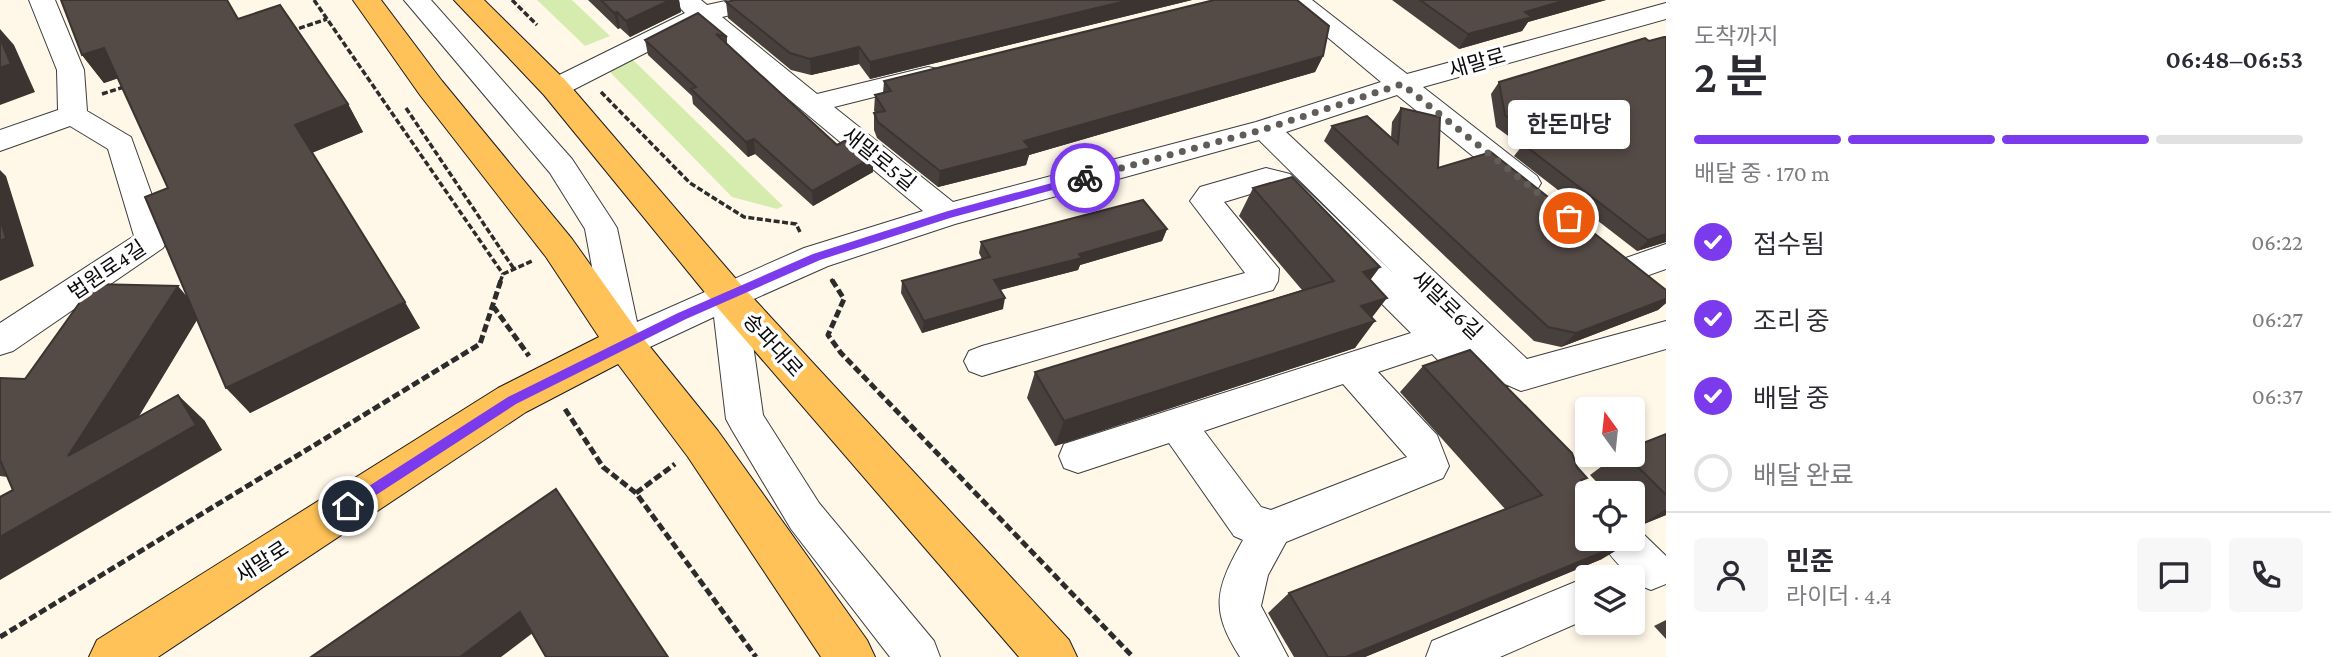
<!DOCTYPE html>
<html lang="ko">
<meta charset="utf-8">
<style>
:root{--surface:#fff;--page:#f7f7f7;--text:#2b2b33;--muted:#7c7c81;--line:#e1e1e2;--accent:#7c3aed}
body{margin:0;font-family:"Crimson Pro","Noto Sans KR",serif;background:var(--page);color:var(--text);height:100vh;display:flex;flex-direction:column;font-size:26px;white-space:nowrap}
*{box-sizing:border-box;margin:0}
p{font-size:23px;color:var(--muted)}
.icon{flex:none;width:38px;height:38px;fill:none;stroke:currentColor;stroke-width:2;stroke-linecap:round;stroke-linejoin:round}
.map{position:relative;flex:1;overflow:hidden}
.drawer{display:flex;flex-direction:column;background:var(--surface);width:665px}
.drawer>*{flex:none}
.needle{width:46px;rotate:345deg}
.controls{position:absolute;left:1575px;top:397px;display:grid;gap:14px}
.controls a{display:grid;place-items:center;width:70px;height:70px;border-radius:7px;background:var(--surface);box-shadow:0 4px 10px #0003;font-size:35px}
.pin{position:absolute;display:grid;place-items:center;width:60px;height:60px;color:#fff;margin:-30px;border:4px solid #fff;border-radius:50%;box-shadow:0 2px 7px #0007}
.courier{position:absolute;display:grid;place-items:center;width:70px;height:70px;margin:-35px;border:5px solid #7c3aed;border-radius:50%;background:#fff;color:#222;box-shadow:0 2px 9px #0007}
.bubble{position:absolute;height:49px;border-radius:7px;background:var(--surface);box-shadow:0 4px 10px #0003;font-size:23px;font-weight:600;line-height:49px;text-align:center}
.headline em{font-style:normal;font-weight:600}
.headline div{display:flex;flex-direction:column-reverse}
.headline{display:flex;align-items:center;justify-content:space-between;height:119px;padding:0 28px}
h1{font-size:46px;font-weight:600;line-height:52px}
.bar{display:grid;grid-template-columns:repeat(4,1fr);gap:10px 7px;align-content:center;height:84px;padding:0 28px}
.bar i{height:9px;border-radius:5px;background:var(--line)}
.bar .active{background:var(--accent)}
.bar p{grid-column:span 4}
.line{display:flex;align-items:center;gap:18px;padding:0 28px;border-top:2px solid var(--line)}
.line div{flex:1}
.round{display:grid;place-items:center;flex:none;width:74px;height:74px;border-radius:7px;background:var(--page)}
ol{padding:0 28px;list-style:none}
li{display:flex;align-items:center;gap:21px;height:77px}
li p{margin-inline-start:auto}
li .icon{padding:7px;border-radius:50%;background:var(--accent);color:#fff;stroke-width:4}
li:last-child{color:var(--muted)}
li i{width:38px;height:38px;border:4px solid var(--line);border-radius:50%}
main{display:flex;flex:1;min-height:0}
.map>svg:first-child{display:block}
.green{fill:#d6ecaf}
.lines{fill:none;stroke-linecap:round;stroke-linejoin:round}
.minor-casing{stroke:#3d3d3d;stroke-width:2}
.major-casing{stroke:#1b1b1b;stroke-width:2}
.path-far1{stroke:#2c2c2c;stroke-width:3.5;stroke-dasharray:6 2.5;stroke-linecap:butt}
.path{stroke:#2c2c2c;stroke-width:5;stroke-dasharray:8 3.5;stroke-linecap:butt}
.minor{fill:#fff;fill-rule:evenodd}
.major{fill:#ffc258;fill-rule:evenodd}
.wall{fill:#48403c}
.shaded-wall{fill:#3b3431}
.building{fill:#544a46;stroke:#3b3431;stroke-width:2}
.route{fill:#7c3aed}
.done{stroke:#605d58;stroke-width:7;stroke-dasharray:0 12.6}
.labels{text-anchor:middle;dominant-baseline:central;stroke-width:7;stroke-linejoin:round;paint-order:stroke}
.street-label{font-size:21px;fill:#0a0a0a;stroke:#fff}
</style>
<main>
<div class="map">
<svg width="1666" height="657" viewBox="0 0 1666 657">
<rect width="100%" height="100%" fill="#fff8e8"/>
<path class="green" d="M537,0H572L610,36L585,46Z
M628,55L783,206L777,209L732,197L604,66Z"/>
<g class="lines">
<defs>
<path id="minor" d="M29,0H55L84,70L87,111L131,137L168,240L163,248L13,351L0,355V323L134,236L108,149L70,126L0,151V130L58,110L57,70Z
M404,0H431L572,159L612,220L617,228L637,322L804,248L923,211L700,25L565,94L555,97L545,94L541,88L545,82L685,13L672,0H701L707,5L730,0H776L772,5L722,17L817,94L928,67L938,69L942,75L938,81L834,107L953,202L1256,122L1381,82L1283,0H1312L1407,74L1666,3V19L1423,87L1537,176L1541,183L1537,190L1526,194L1515,190L1397,95L1286,132L1527,359L1666,321V349L1521,391L1505,384L1507,388L1502,399L1489,403L1476,399L1432,354L1378,372L1437,435L1449,466L1443,478L1286,542L1268,575L1261,606L1288,657H1240C1209,609 1216,588 1243,540L1234,536L1169,443L1078,473L1064,468L1059,456L1064,444L1411,333L1267,189L1224,202L1279,269L1278,281L1273,290L982,376L969,371L964,361L969,351L982,346L1245,273L1190,201L1200,187L1266,168L1290,174L1394,274L1259,140L955,224L828,266L747,302L763,415L819,503L934,641L940,657H890L791,529L732,430L726,419L714,317L637,353L624,357L611,353L606,343L585,229L550,173ZM1343,384L1407,457L1271,510L1261,507L1204,431Z
M1666,244V269L1632,281L1620,278L1615,269L1620,260Z
M1633,524L1666,556V584L1651,590L1636,584C1626,570 1609,558 1600,539H1633Z
M1587,577V619L1500,657H1426L1432,641Z"/>
<path id="major" d="M353,0H381L442,81L572,239L638,332L718,431L867,640L875,657H821L688,457L618,364L526,412L158,657H89L97,640L498,388L599,337L546,257L420,95Z
M454,0H484L566,81L742,286L1069,640L1077,657H1019L716,306L544,95Z"/>
</defs>
<use href="#minor" class="minor-casing"/>
<use href="#major" class="major-casing"/>
<path class="path-far1" d="M314,0L503,274
M512,0L537,25
M291,31L327,19
M601,92L690,183L744,217L796,224L801,234
M102,94L127,86
M406,108L514,269
M831,279L833,282
M500,282L503,274L532,261"/>
<path class="path" d="M832,280L844,299L828,335L841,353L1133,657
M493,306L529,356
M565,409L603,467L636,493L756,657
M636,493L675,464
M0,637L480,344L501,280"/>
<use href="#minor" class="minor"/>
<use href="#major" class="major"/>
</g>
<path class="wall" d="M588,0H679L681,12L630,37L620,28L618,29Z
M1192,0L870,79L859,64L811,75L791,70L728,18L726,2Z
M1392,0H1606L1528,22L1522,31L1459,49Z
M698,13L727,37V45L837,145L873,172L813,206L755,154L748,157L693,104L692,96L648,55L645,40Z
M238,19L348,104L363,132L312,153L420,328L250,413L197,320L138,418L204,420L222,450L13,490L7,477L0,476V378L25,379L188,298L168,188L118,78L104,83L82,55Z
M1323,56L1315,72L1029,155L1026,165L938,187L877,138L874,130V113H876L874,111L875,95L883,93L884,81Z
M1499,82L1666,242L1637,251L1514,156L1522,146L1496,127L1491,94Z
M1401,108L1438,168L1666,290V303L1658,310L1561,347L1534,341L1324,141L1332,126L1391,138L1392,122Z
M1253,188L1370,280L1372,318L1355,348L1055,446L1027,398L1035,372L1302,290L1239,216Z
M1167,229L1162,241L1080,265L1078,270L1000,290L1003,309L922,333L901,293L902,281L982,259L979,253L981,242Z
M1423,366L1577,467L1587,478L1582,481L1602,559L1365,657H1294L1268,613L1289,593L1505,509L1400,392Z
M1666,434V515L1639,526L1633,520V494H1608L1590,475L1617,455H1633Z
M1666,620V639L1654,626Z"/>
<path class="shaded-wall" d="M670,0H679L681,12L630,37L626,21Z
M1130,0H1192L870,79V62Z
M1566,0H1606L1528,22L1522,31L1459,49L1468,34L1525,12Z
M617,12L620,28L618,29L614,13Z
M0,29L14,45L35,92L0,105Z
M859,47V64L811,75L810,59Z
M104,48L125,76L104,83L82,55Z
M1323,56L1315,72L1029,155L1026,165L938,187L940,171L1024,141Z
M348,104L363,132L311,153L295,125Z
M754,139L755,154L748,157L746,142Z
M873,157V172L813,206L812,191Z
M0,170L6,176L34,266L0,281Z
M1167,229L1162,241L1080,265L1078,270L992,292L994,280L1079,254Z
M1666,234V242L1637,251L1648,240Z
M1380,267L1360,294L1363,272Z
M178,286L201,313L100,480L68,456Z
M1005,298L1003,309L922,333L924,321Z
M1387,298L1367,324L1375,321L1355,348L1055,446L1064,421L1361,306Z
M1666,299V303L1658,310L1561,347L1576,333Z
M405,302L420,328L250,413L226,388Z
M178,395L204,420L222,450L0,580V537Z
M1666,509V515L1639,526Z
M1637,538L1602,559L1365,657H1346Z
M520,612L534,632L501,657H460Z"/>
<path class="building" d="M61,0H227L238,19L280,5L348,104L295,125L405,302L226,388L145,197L168,188L104,48L82,55Z
M601,0H670L626,21L617,12L614,13Z
M735,0H1130L870,62L859,47L810,59L790,53L726,2Z
M1214,0H1297L1329,26L1323,56L1024,141L1030,148L940,171L878,122L874,113L885,111L875,95L891,91L884,81Z
M1420,0H1566L1525,12L1532,17L1468,34Z
M698,13L727,37L716,34L837,145L850,138L873,157L812,191L754,139L746,142L691,89L696,87L645,40Z
M1664,37H1666V234L1648,240L1523,144L1538,140L1505,115L1499,82L1645,38L1649,41Z
M0,38L11,64L0,68Z
M1401,108L1440,117L1438,168L1491,152L1666,290V299L1576,333L1548,327L1332,126L1367,116L1398,144Z
M1292,177L1380,267L1363,272L1387,298L1361,306L1375,321L1064,421L1035,372L1334,281L1253,188Z
M1143,200L1167,229L1079,254L1082,258L994,280L1005,298L924,321L902,281L990,257L981,242Z
M0,219L6,238L0,241Z
M93,284L178,286L68,456L178,395L196,425L0,537V497L13,490L0,460V378L25,379Z
M1470,350L1572,453L1577,467L1587,478L1581,480L1594,494H1587V539H1633V533L1637,538L1346,657H1328L1289,593L1542,495L1423,366Z
M1666,434V495L1626,455H1633V447Z
M556,489L668,657H546L520,612L460,657H311Z"/>
<path class="route" d="M1085,174L1090,178L1089,180L950,218L820,260L686,319L516,404L353,510L348,512L342,506L344,502L508,397L678,313L813,254L948,211Z"/>
<g class="lines">
<path class="done" d="M1085,178L1265,129L1402,84L1569,218"/>
</g>
<g class="labels">
<g class="street-label">
<text transform="translate(1477 63) rotate(-16)">새말로</text>
<text transform="translate(879 159) rotate(39)">새말로5길</text>
<text transform="translate(107 270) rotate(-34)">법원로4길</text>
<text transform="translate(1447 305) rotate(44)">새말로6길</text>
<text transform="translate(773 345) rotate(48)">송파대로</text>
<text transform="translate(262 562) rotate(-33)">새말로</text>
</g>
</g>
</svg>
<div class="controls">
<a><svg class="needle" viewBox="-14 -14 28 28"><path d="M0-13l5 13h-10z" fill="#e53935"/><path d="M0 13l5-13h-10z" fill="#7c7c81"/></svg></a>
<a><svg class="icon" aria-label="locate" viewBox="0 0 24 24"><circle cx="12" cy="12" r="6"/><path d="M12 2v4M12 18v4M2 12h4M18 12h4"/></svg></a>
<a><svg class="icon" aria-label="layers" viewBox="0 0 24 24"><path d="M12 4l9 5-9 5-9-5zM3 14l9 5 9-5"/></svg></a>
</div>
<div class="pin" style="left:1569px;top:218px;background:#ea580c"><svg class="icon" aria-label="bag" viewBox="0 0 24 24"><path d="M5 8h14l-1 12H6zM9 8a3 3 0 0 1 6 0"/></svg></div>
<div class="pin" style="left:348px;top:506px;background:#1f2937"><svg class="icon" aria-label="home" viewBox="0 0 24 24"><path d="M3 11l9-7 9 7M6 9v11h12V9"/></svg></div>
<div class="courier" style="left:1085px;top:178px"><svg class="icon" aria-label="bike" viewBox="0 0 24 24"><circle cx="6" cy="16" r="4"/><circle cx="18" cy="16" r="4"/><path d="M6 16l4-8h5l3 8M10 8l3 8H6M13 5h3"/></svg></div>
<div class="bubble" style="left:1508px;top:100px;width:122px">한돈마당</div>
</div>
<section class="drawer">
<div class="headline"><div><h1>2 분</h1><p>도착까지</p></div><em>06:48–06:53</em></div>
<div class="bar"><i class="active"></i><i class="active"></i><i class="active"></i><i></i><p>배달 중 · 170 m</p></div>
<ol>
<li><svg class="icon" aria-label="check" viewBox="0 0 24 24"><path d="M5 12l5 5 9-10"/></svg>접수됨<p>06:22</p></li>
<li><svg class="icon" aria-label="check" viewBox="0 0 24 24"><path d="M5 12l5 5 9-10"/></svg>조리 중<p>06:27</p></li>
<li><svg class="icon" aria-label="check" viewBox="0 0 24 24"><path d="M5 12l5 5 9-10"/></svg>배달 중<p>06:37</p></li>
<li><i></i>배달 완료</li>
</ol>
<div class="line" style="height:126px"><a class="round"><svg class="icon" aria-label="person" viewBox="0 0 24 24"><circle cx="12" cy="8" r="4"/><path d="M4 21q1-7 8-7t8 7"/></svg></a><div><b>민준</b><p>라이더 · 4.4</p></div><a class="round"><svg class="icon" aria-label="chat" viewBox="0 0 24 24"><path d="M4 5h16v11H9l-5 4z"/></svg></a><a class="round"><svg class="icon" aria-label="phone" viewBox="0 0 24 24"><path d="M5 4h4l2 5-3 2q2 4 5 5l2-3 5 2v4C11 20 4 13 5 4z"/></svg></a></div>
</section>
</main>
